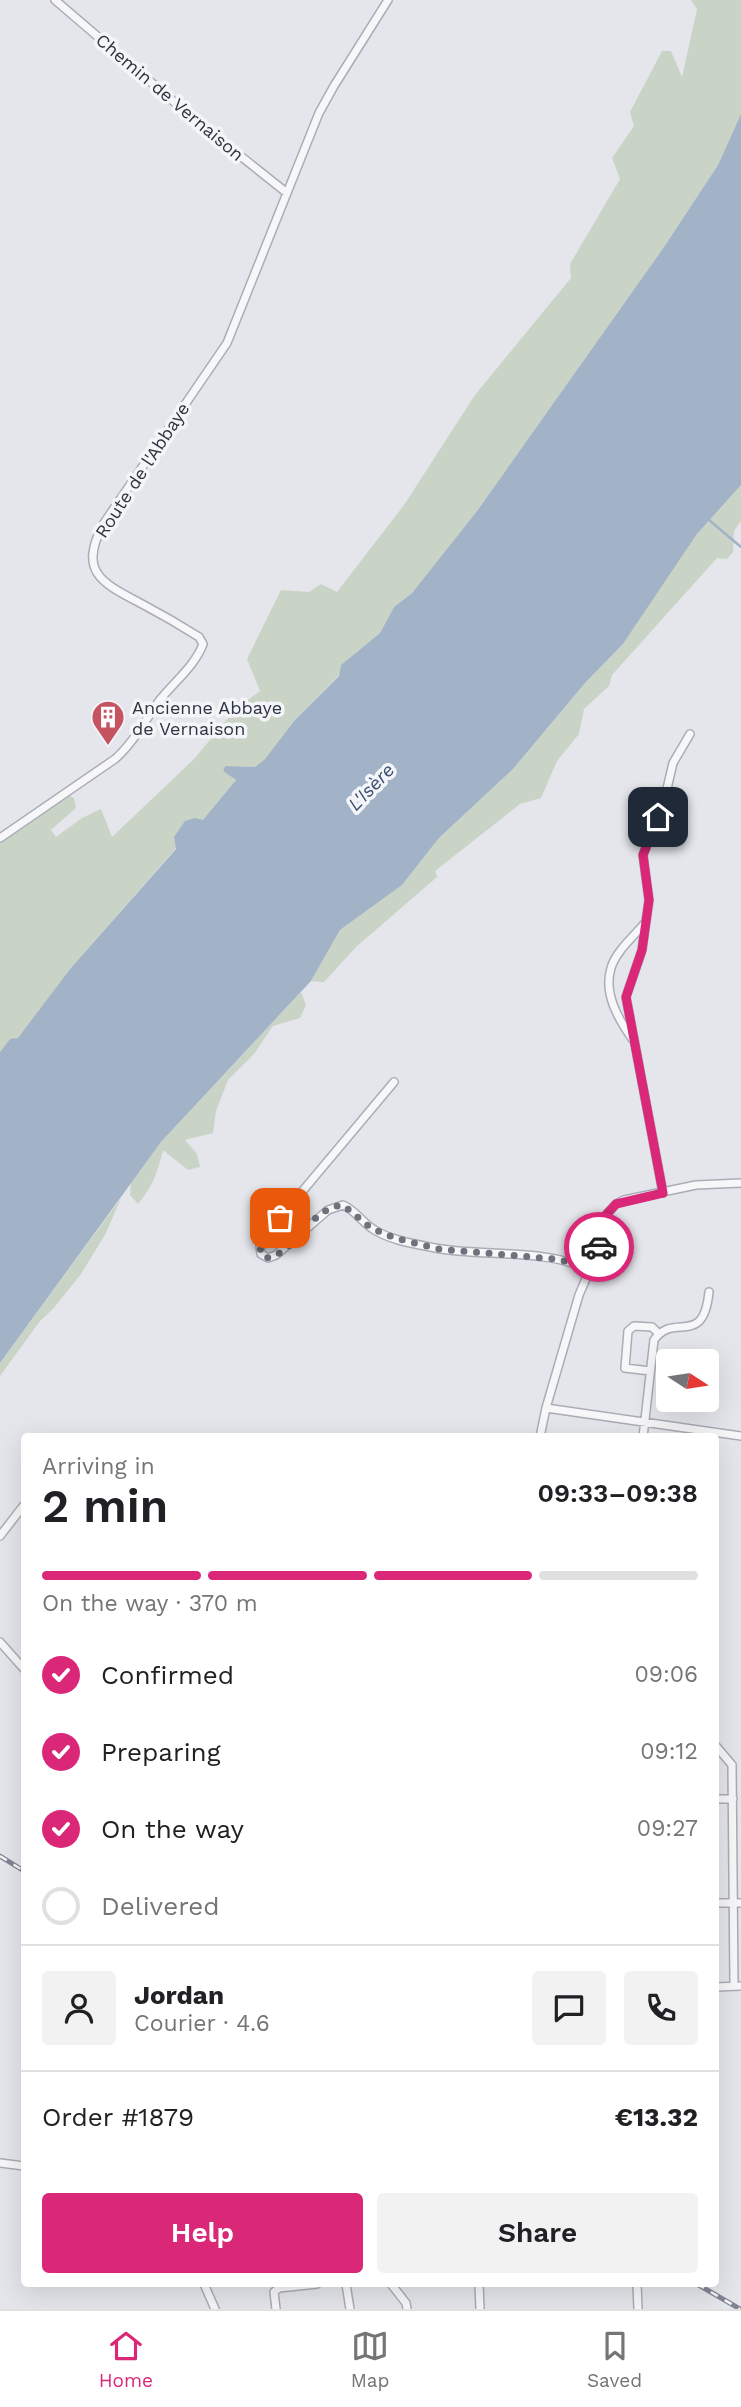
<!DOCTYPE html>
<meta charset="utf-8">
<style>
:root{--surface:#fff;--page:#f2f2f2;--text:#202124;--muted:#757577;--line:#e0e0e0;--accent:#db2777}
body{margin:0;font-family:"Work Sans",sans-serif;background:var(--page);color:var(--text);height:100vh;display:flex;flex-direction:column;font-size:26px;white-space:nowrap}
*{box-sizing:border-box;margin:0}
p{font-size:23px;color:var(--muted)}
.icon{flex:none;width:38px;height:38px;fill:none;stroke:currentColor;stroke-width:2;stroke-linecap:round;stroke-linejoin:round}
.map{position:relative;flex:1;overflow:hidden}
.panel{position:absolute;left:21px;top:1433px;width:698px;height:854px;display:flex;flex-direction:column;background:var(--surface);border-radius:7px;box-shadow:0 7px 28px #0002}
.panel>*{flex:none}
.needle{width:46px;rotate:102deg}
.tools{position:absolute;left:656px;top:1349px;display:grid;gap:14px}
.tools a{display:grid;place-items:center;width:63px;height:63px;border-radius:7px;background:var(--surface);box-shadow:0 7px 28px #0002;font-size:35px}
.pin{position:absolute;display:grid;place-items:center;width:60px;height:60px;color:#fff;margin:-30px;border-radius:14px;box-shadow:0 4px 10px #0006}
.courier{position:absolute;display:grid;place-items:center;width:70px;height:70px;margin:-35px;border:5px solid #db2777;border-radius:50%;background:#fff;color:#222;box-shadow:0 2px 9px #0007}
.summary em{font-style:normal;font-weight:600}
.summary div{display:flex;flex-direction:column-reverse}
.summary{display:flex;align-items:center;justify-content:space-between;height:119px;padding:0 21px}
h1{font-size:46px;font-weight:600;line-height:52px}
.bar{display:grid;grid-template-columns:repeat(4,1fr);gap:10px 7px;align-content:center;height:84px;padding:0 21px}
.bar i{height:9px;border-radius:5px;background:var(--line)}
.bar .on{background:var(--accent)}
.bar p{grid-column:span 4}
.line{display:flex;align-items:center;gap:18px;padding:0 21px;border-top:2px solid var(--line)}
.line div{flex:1}
.round{display:grid;place-items:center;flex:none;width:74px;height:74px;border-radius:7px;background:var(--page)}
ol{padding:0 21px;list-style:none}
li{display:flex;align-items:center;gap:21px;height:77px}
li p{margin-inline-start:auto}
li .icon{padding:7px;border-radius:50%;background:var(--accent);color:#fff;stroke-width:4}
li:last-child{color:var(--muted)}
li i{width:38px;height:38px;border:4px solid var(--line);border-radius:50%}
.button{display:flex;gap:14px;margin-top:auto;padding:14px 21px}
.button a{flex:1;height:80px;border-radius:7px;background:var(--accent);color:#fff;font-size:28px;font-weight:600;line-height:80px;text-align:center}
.button a+a{background:var(--page);color:var(--text)}
.tab-bar{display:flex;justify-content:space-around;align-items:center;height:98px;border-top:2px solid var(--line);background:var(--surface);font-size:19px;color:var(--muted)}
.tab-bar a{display:grid;justify-items:center;gap:4px}
.tab-bar .on{color:var(--accent)}
.map>svg:first-child{display:block}
.green{fill:#c9d4c6}
.water{fill:#a2b3c8}
.lines{fill:none;stroke-linecap:round;stroke-linejoin:round}
.stream{stroke:#a2b3c8;stroke-width:2.5}
.minor-casing{stroke:#a9adb5;stroke-width:10}
.minor{stroke:#f7f7f9;stroke-width:7}
.rail-casing{stroke:#7f8593;stroke-width:5}
.rail{stroke:#f4f5f8;stroke-width:2.5;stroke-dasharray:8;stroke-linecap:butt}
.done{stroke:#6d727d;stroke-width:7;stroke-dasharray:0 12.6}
.route{stroke:#db2777;stroke-width:9}
.labels{text-anchor:middle;dominant-baseline:central;stroke-width:7;stroke-linejoin:round;paint-order:stroke}
.street-label{font-size:18px;fill:#2d3442;stroke:#f4f5f8}
.poi-label{font-size:18px;fill:#2d3442;stroke:#f4f5f8;text-anchor:start}
.water-label{font-size:19px;font-style:italic;fill:#3a5173;stroke:#f4f5f8}
</style>
<div class="map">
<svg width="741" height="2309" viewBox="0 0 741 2309">
<rect width="100%" height="100%" fill="#e4e6eb"/>
<path class="green" d="M691,0H741V114L718,165L664,247L477,511L412,593L394,607L380,633L341,665L339,675L294,721L265,759L255,767L225,766L223,771L236,780L203,821L174,837L176,848L70,969L18,1039H10L0,1052V843L54,800L66,794L74,798L76,808L51,830L56,837L82,818L101,809L112,837L194,759L235,710L260,691L247,659L281,590L309,592L321,584L337,592L404,505L475,395L571,278L570,264L620,179L612,158L634,126L630,112L662,51H671L682,77L697,9Z
M741,485V521L734,531L733,552L727,559L717,558L612,675L609,686L584,709L579,734L557,761L541,798L520,804L435,871L437,877L356,947L324,982L311,981L340,930L402,885L439,838L513,769L585,683L623,644L697,534Z
M301,992L306,1005L300,1018L273,1026L254,1054L228,1080L216,1111L213,1133L185,1140L197,1154L200,1167L188,1170L163,1150C158,1171 152,1188 138,1204L130,1195L131,1183L161,1142Z
M121,1198L106,1233L81,1274L53,1309L40,1321L0,1376V1363Z"/>
<path class="water" d="M741,114V485L697,534L623,644L585,683L513,769L439,838L402,885L340,930L311,981L161,1142L0,1363V1052L10,1039L18,1038L70,969L176,849L174,837L185,821L195,818L203,820L236,780L223,771L225,766L255,767L265,759L294,721L339,676L341,665L380,633L394,607L412,593L477,511L664,247L718,165Z"/>
<g class="lines">
<path class="stream" d="M709,520L741,547"/>
<defs>
<path id="minor" d="M55,0L194,119L287,193
M0,838L115,759C133,743 145,721 159,701C173,683 195,666 203,644L199,637C180,625 161,614 142,604C102,583 77,572 104,523L227,343L319,113L334,86L388,0
M633,1040C619,1020 603,994 611,968C616,951 634,936 645,923
M394,1082L264,1237L260,1245L261,1254L268,1258L276,1255L328,1210L343,1205C355,1210 362,1222 373,1229C389,1240 415,1244 435,1248C481,1257 548,1248 589,1270
M663,1193L626,997L642,950L649,900L643,855L665,797L673,763L690,734
M650,1371L625,1368L628,1331L634,1326L652,1327L658,1333
M546,1408L741,1436
M540,1437L546,1408L579,1295L597,1253L605,1216L616,1204L624,1200L696,1185L741,1183
M643,1437L654,1340C674,1311 703,1349 709,1292
M0,1536L24,1505
M0,1642L24,1669
M716,1746L732,1765
M732,1765L734,1986
M716,1799H733
M716,1903H741
M716,1987L741,1986
M0,2163L24,2166
M204,2284L215,2309
M346,2284L350,2309
M391,2284L406,2303L407,2309
M479,2284L480,2309
M637,2284L638,2309
M276,2309L274,2292L279,2288L317,2284"/>
</defs>
<use href="#minor" class="minor-casing"/>
<use href="#minor" class="minor"/>
<defs>
<path id="rail" d="M0,1856L24,1871
M697,2284L740,2309"/>
</defs>
<use href="#rail" class="rail-casing"/>
<use href="#rail" class="rail"/>
</g>
<g class="lines">
<path class="done" d="M280,1218L260,1245L261,1254L268,1258C296,1252 311,1207 343,1205L371,1228L395,1238L438,1249L555,1259L578,1264L589,1270L599,1247"/>
<path class="route" d="M599,1247L605,1216L616,1204L663,1193L626,997L642,950L649,900L643,855L658,817"/>
</g>
<defs>
<symbol id="building-pin" viewBox="-11 -11 22 30"><path d="M0 17L-7.5 6A9.5 9.5 0 1 1 7.5 6Z" fill="#c55460" stroke="#f4f5f8"/><path d="M-4-6H4V6H1V3H-1V6H-4ZM-2.5-4.3h1.7v1.8h-1.7ZM.8-4.3h1.7v1.8H.8ZM-2.5-1h1.7V.8h-1.7ZM.8-1h1.7V.8H.8Z" fill="#fff"/></symbol>
</defs>
<g fill-rule="evenodd">
<use href="#building-pin" x="89" y="698" width="38" height="52"/>
</g>
<g class="labels">
<g class="street-label">
<text transform="translate(170 97) rotate(40)">Chemin de Vernaison</text>
<text transform="translate(142 470) rotate(-57)">Route de l'Abbaye</text>
</g>
<g class="poi-label">
<text x="132" y="707">Ancienne Abbaye<tspan x="132" dy="21">de Vernaison</tspan></text>
</g>
<g class="water-label">
<text transform="translate(371 787) rotate(-46)">L'Isère</text>
</g>
</g>
</svg>
<div class="tools">
<a><svg class="needle" viewBox="-14 -14 28 28"><path d="M0-13l5 13h-10z" fill="#e53935"/><path d="M0 13l5-13h-10z" fill="#757577"/></svg></a>
</div>
<div class="pin" style="left:280px;top:1218px;background:#ea580c"><svg class="icon" aria-label="bag" viewBox="0 0 24 24"><path d="M5 8h14l-1 12H6zM9 8a3 3 0 0 1 6 0"/></svg></div>
<div class="pin" style="left:658px;top:817px;background:#1f2937"><svg class="icon" aria-label="home" viewBox="0 0 24 24"><path d="M3 11l9-7 9 7M6 9v11h12V9"/></svg></div>
<div class="courier" style="left:599px;top:1247px"><svg class="icon" aria-label="car" viewBox="0 0 24 24"><path d="M5 17H2v-5l4-1 3-4h7l3 4 3 1v5h-3M9 17h6M6 11h13"/><circle cx="7" cy="17" r="2"/><circle cx="17" cy="17" r="2"/></svg></div>
<section class="panel">
<div class="summary"><div><h1>2 min</h1><p>Arriving in</p></div><em>09:33–09:38</em></div>
<div class="bar"><i class="on"></i><i class="on"></i><i class="on"></i><i></i><p>On the way · 370 m</p></div>
<ol>
<li><svg class="icon" aria-label="check" viewBox="0 0 24 24"><path d="M5 12l5 5 9-10"/></svg>Confirmed<p>09:06</p></li>
<li><svg class="icon" aria-label="check" viewBox="0 0 24 24"><path d="M5 12l5 5 9-10"/></svg>Preparing<p>09:12</p></li>
<li><svg class="icon" aria-label="check" viewBox="0 0 24 24"><path d="M5 12l5 5 9-10"/></svg>On the way<p>09:27</p></li>
<li><i></i>Delivered</li>
</ol>
<div class="line" style="height:126px"><a class="round"><svg class="icon" aria-label="person" viewBox="0 0 24 24"><circle cx="12" cy="8" r="4"/><path d="M4 21q1-7 8-7t8 7"/></svg></a><div><b>Jordan</b><p>Courier · 4.6</p></div><a class="round"><svg class="icon" aria-label="chat" viewBox="0 0 24 24"><path d="M4 5h16v11H9l-5 4z"/></svg></a><a class="round"><svg class="icon" aria-label="phone" viewBox="0 0 24 24"><path d="M5 4h4l2 5-3 2q2 4 5 5l2-3 5 2v4C11 20 4 13 5 4z"/></svg></a></div>
<div class="line" style="height:91px"><div>Order #1879</div><b>€13.32</b></div>
<div class="button"><a>Help</a><a>Share</a></div>
</section>
</div>
<nav class="tab-bar">
<a class="on"><svg class="icon" aria-label="home" viewBox="0 0 24 24"><path d="M3 11l9-7 9 7M6 9v11h12V9"/></svg>Home</a>
<a><svg class="icon" aria-label="map" viewBox="0 0 24 24"><path d="M3 6l6-2 6 2 6-2v14l-6 2-6-2-6 2zM9 4v14M15 6v14"/></svg>Map</a>
<a><svg class="icon" aria-label="saved" viewBox="0 0 24 24"><path d="M7 4h10v16l-5-4-5 4z"/></svg>Saved</a>
</nav>
